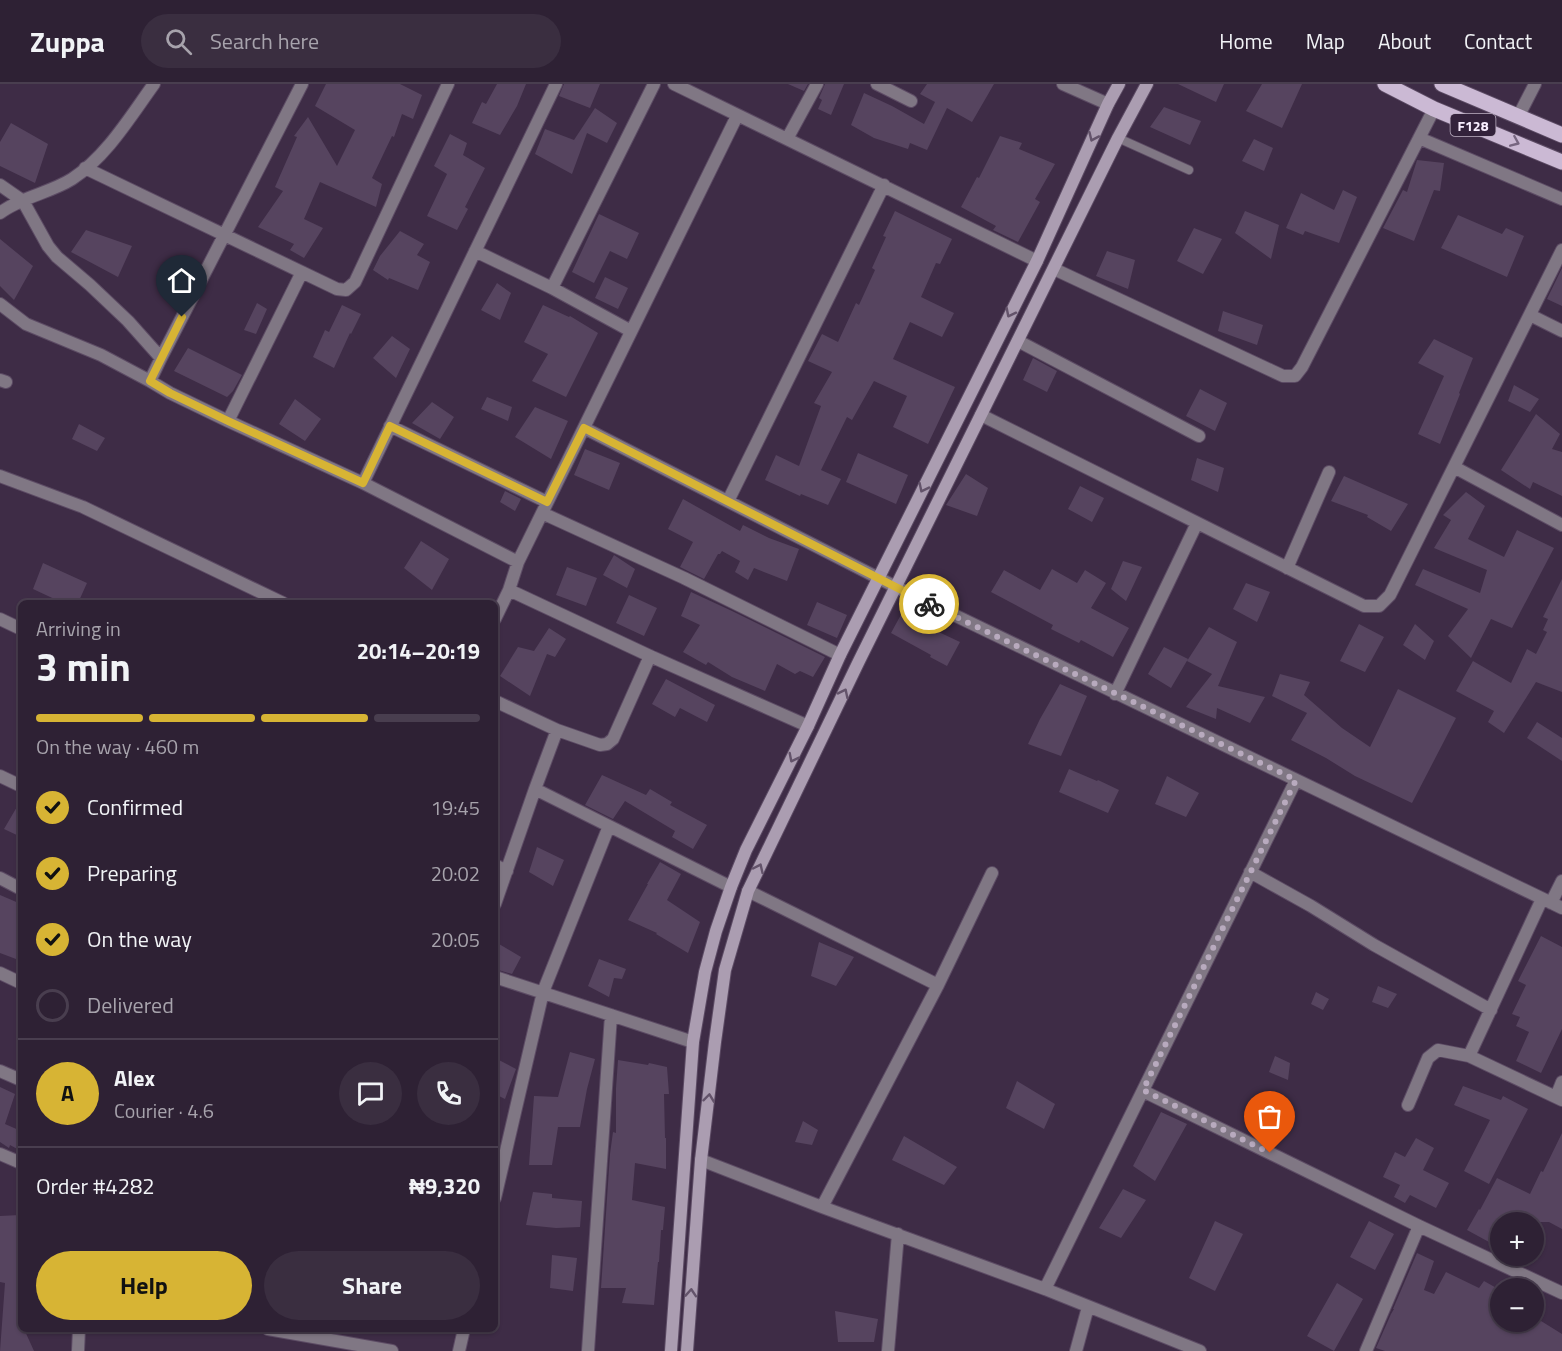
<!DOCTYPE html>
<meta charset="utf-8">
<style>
:root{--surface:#2e2134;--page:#3a2e40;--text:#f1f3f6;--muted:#a7a3ac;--line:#493e4f;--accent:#d7b434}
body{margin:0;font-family:"Titillium Web",sans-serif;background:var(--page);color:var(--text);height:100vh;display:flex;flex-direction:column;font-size:22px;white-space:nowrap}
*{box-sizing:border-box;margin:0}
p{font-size:20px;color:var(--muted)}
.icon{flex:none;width:33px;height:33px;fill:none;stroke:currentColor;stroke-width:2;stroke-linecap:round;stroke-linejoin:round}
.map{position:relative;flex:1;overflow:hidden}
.panel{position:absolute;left:18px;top:516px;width:480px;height:732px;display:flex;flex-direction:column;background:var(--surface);border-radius:9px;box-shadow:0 2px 4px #0004,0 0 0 2px var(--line)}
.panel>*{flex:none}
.buttons{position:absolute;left:1490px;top:1128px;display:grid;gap:12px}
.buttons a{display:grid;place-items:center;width:54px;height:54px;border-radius:50%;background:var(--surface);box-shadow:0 2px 4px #0004,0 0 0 2px var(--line);font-size:30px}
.pin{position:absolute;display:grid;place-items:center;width:51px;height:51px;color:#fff;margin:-62px -26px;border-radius:50% 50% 50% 0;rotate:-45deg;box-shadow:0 0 6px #0007}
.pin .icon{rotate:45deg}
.courier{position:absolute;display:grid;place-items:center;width:60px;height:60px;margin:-30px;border:4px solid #d7b434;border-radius:50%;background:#fff;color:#222;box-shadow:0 2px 8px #0007}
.head em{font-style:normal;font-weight:700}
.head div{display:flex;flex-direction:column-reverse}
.head{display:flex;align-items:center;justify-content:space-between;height:102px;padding:0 18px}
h1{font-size:39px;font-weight:700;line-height:45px}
.bar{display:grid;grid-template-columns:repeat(4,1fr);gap:9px 6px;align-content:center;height:72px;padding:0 18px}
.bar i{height:8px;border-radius:4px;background:var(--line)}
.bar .selected{background:var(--accent)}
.bar p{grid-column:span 4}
.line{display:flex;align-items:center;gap:15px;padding:0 18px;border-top:2px solid var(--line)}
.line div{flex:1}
.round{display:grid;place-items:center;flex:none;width:63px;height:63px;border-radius:32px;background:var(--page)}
ol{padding:0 18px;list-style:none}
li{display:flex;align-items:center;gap:18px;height:66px}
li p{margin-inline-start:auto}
li .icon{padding:6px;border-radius:50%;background:var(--accent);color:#111;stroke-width:4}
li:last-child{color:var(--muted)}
li i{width:33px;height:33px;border:3px solid var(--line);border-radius:50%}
.primary-button{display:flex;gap:12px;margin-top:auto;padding:12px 18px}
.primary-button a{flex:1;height:69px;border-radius:36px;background:var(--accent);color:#111;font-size:24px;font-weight:700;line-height:69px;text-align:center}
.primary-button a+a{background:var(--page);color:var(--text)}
header{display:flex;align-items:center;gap:36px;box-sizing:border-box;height:84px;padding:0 30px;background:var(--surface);border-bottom:2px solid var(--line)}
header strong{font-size:28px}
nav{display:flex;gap:33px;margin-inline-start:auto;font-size:21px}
.search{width:420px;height:54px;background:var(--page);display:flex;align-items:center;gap:15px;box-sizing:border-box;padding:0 21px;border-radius:33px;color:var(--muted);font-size:22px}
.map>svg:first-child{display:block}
.building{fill:#56445f}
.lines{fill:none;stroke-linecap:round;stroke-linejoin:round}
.lane-casing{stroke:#5c4b64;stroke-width:10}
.street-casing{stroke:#5c4b64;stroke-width:14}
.secondary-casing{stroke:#5c4b64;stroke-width:14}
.primary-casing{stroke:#5c4b64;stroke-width:17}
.lane{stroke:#807784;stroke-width:8}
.street{stroke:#807784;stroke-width:12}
.secondary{stroke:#ab9db1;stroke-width:12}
.primary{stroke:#cbb9d4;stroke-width:15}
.oneway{stroke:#63536a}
.oneway2{stroke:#776680}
.done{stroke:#b8aabe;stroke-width:6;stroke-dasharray:0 10.8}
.route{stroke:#d7b434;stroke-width:8}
.labels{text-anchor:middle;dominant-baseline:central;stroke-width:4.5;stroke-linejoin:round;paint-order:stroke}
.shield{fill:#33223b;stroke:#beb1c4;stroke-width:1.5}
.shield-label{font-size:14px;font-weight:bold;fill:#f9eeff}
</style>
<header>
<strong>Zuppa</strong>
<div class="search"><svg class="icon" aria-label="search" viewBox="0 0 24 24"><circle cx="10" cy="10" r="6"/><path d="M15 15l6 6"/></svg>Search here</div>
<nav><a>Home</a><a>Map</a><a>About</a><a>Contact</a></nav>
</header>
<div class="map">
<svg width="1562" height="1267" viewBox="0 0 1562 1267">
<rect width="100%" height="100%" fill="#3e2c46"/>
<path class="building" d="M326,0H400L422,11L413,35L402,30L394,53L392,52L372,94L382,100L376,123L320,98L304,135L323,144L304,174L290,166L294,160L258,143L283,107L275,103L297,53L294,52L308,33L337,82L355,46L315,22Z
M497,0H526L517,22L500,51L472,39L482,18L486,20Z
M564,0H600L590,24L559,12Z
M788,0H808L804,7Z
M825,0H844L831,31L818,25L822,16L819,14Z
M927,0H994L972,38L947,24L927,66L910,59L908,65L874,54L851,41L864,9L892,22L924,40L935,18L920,10Z
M1178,0H1224L1216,18Z
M1262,0H1302L1282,44L1246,27Z
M1164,23L1201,37L1190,61L1150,43Z
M595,24L617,39L607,59L587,49L572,90L535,70L545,45L574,56Z
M11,39L48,60L35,99L0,82V58Z
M450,50L467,59L463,71L485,84L465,123L468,125L457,146L427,132L447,90L434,82Z
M1000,52L1022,59L1019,65L1055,80L1035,115L1040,118L1018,158L993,146L996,142L961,123L977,93L979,94Z
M1254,55L1273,64L1264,87L1242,77Z
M1417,76L1444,79L1440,107L1434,106L1414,157L1383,144L1403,106L1407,108Z
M1343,106L1357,113L1339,159L1305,147L1303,151L1286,144L1301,109L1334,126Z
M895,127L952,155L940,180L936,179L921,213L954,229L942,253L910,238L893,275L955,303L928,360L893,343L907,312L874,297L852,336L847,333L821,386L841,395L828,421L801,410L800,412L765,396L776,371L799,382L821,322L814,319L832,288L808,277L822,250L838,258L856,219L859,221L875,186L872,184L886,153L883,152Z
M1245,127L1279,141L1271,175L1235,149Z
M599,130L639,149L627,175L610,167L594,199L572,188Z
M1458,131L1502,150L1506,144L1524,152L1507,193L1441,164Z
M1194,144L1222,155L1203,190L1177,177Z
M86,146L132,162L118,193L71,168Z
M400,147L424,160L417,171L430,178L418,206L389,194L388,196L373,186L380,172Z
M0,155L33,182L14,216L0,202Z
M1107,167L1135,176L1128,205L1096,192Z
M1562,184V222L1547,215Z
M605,193L628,204L618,225L595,214Z
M497,199L511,209L500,236L481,226Z
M257,219L267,225L256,250L244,246Z
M342,221L361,230L351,250L350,249L334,284L313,273L325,246L329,248Z
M543,221L569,233L570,232L598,249L566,313L532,297L548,270L524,258Z
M1223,227L1263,241L1257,261L1218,247Z
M392,252L410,265L396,294L373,274Z
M1434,255L1473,274L1459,309L1460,310L1440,360L1418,350L1444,292L1418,279Z
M188,264L242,291L233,307L227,313L174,287Z
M1033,274L1057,287L1047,308L1023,296Z
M1514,301L1539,315L1530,328L1508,317Z
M1200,305L1227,319L1215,347L1186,332Z
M487,313L512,323L508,337L481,325Z
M295,315L321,335L305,357L279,340Z
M432,318L454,333L440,355L412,339Z
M535,323L568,337L551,375L515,353Z
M1536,330L1560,350L1552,365L1562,368V412L1533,398L1530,405L1501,386Z
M79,340L105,354L97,367L72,355Z
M585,365L620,379L609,406L574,391Z
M858,369L908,391L896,420L846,398Z
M1197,374L1224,384L1218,408L1191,396Z
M966,390L988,404L977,432L946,421Z
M1344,392L1408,420L1391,447L1367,433L1368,431L1331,417Z
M1080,402L1104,414L1092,438L1068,425Z
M505,407L521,415L515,427L500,418Z
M1466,408L1485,422L1468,455L1504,473L1517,446L1554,464L1512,544L1491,535L1471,574L1448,552L1468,525L1415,501L1423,485L1480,509L1487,486L1434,464L1451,436L1443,431Z
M683,415L740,447L743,441L769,454L799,465L787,497L754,484L748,496L735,488L740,477L722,467L720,470H718L704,495L680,483L693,458L668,445Z
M421,457L449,475L432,506L404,484Z
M614,471L635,485L627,504L603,491Z
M1123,477L1142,483L1126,517L1111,505Z
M43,479L87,499L78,519H63L33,505Z
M567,483L597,494L586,522L556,511Z
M1052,485L1077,499L1085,486L1106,499L1091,524L1129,544L1113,573L1081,556L1079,559L1051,545L1053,541L991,508L1004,486L1040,506Z
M1562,495V608L1536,598L1504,649L1488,638L1494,627L1456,607L1473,577L1511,599L1527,565L1536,570L1547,548L1543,546L1548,535L1543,533Z
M1246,499L1270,508L1257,538L1233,525Z
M691,508L732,527L825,573L813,593L800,587L795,590L777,580L765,607L732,593L708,578L706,581L683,568L700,541L681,532Z
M629,511L657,524L644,552L616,539Z
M817,518L847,531L837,554L807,541Z
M903,527L928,543L960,558L947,582L930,573L931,571L891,549Z
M1359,540L1384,553L1365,588L1340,577Z
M1415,540L1434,557L1425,576L1403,561Z
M1209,543L1237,558L1218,602L1265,613L1250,639L1217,624L1216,635L1186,623L1212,590L1187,577Z
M549,544L566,555L555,573L547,570L530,612L500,592L518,563L534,567Z
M1164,563L1188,575L1171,604L1148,590Z
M1280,590L1310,598L1304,611L1342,644L1370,663L1398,605L1456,634L1412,719L1355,692L1326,674L1291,656L1307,629L1272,612Z
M666,595L715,621L707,638L680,624L675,633L652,620Z
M1060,600L1087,612L1061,672L1028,660L1040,635Z
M1537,638L1562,654V677L1527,654Z
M1069,685L1097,697L1098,696L1119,706L1108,729L1059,708Z
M602,691L646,711L650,705L672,718L670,721L707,741L693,765L672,753L675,747L625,717L613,735L585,721Z
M1167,692L1199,709L1186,733L1155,720Z
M21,716V753L4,745Z
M537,763L564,776L553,802L529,788Z
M660,778L681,790L667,816L700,838L688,869L656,850L657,849L628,836L648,800H647Z
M0,811L21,820V864L16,875L0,869Z
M1541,852L1562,863V945L1541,989L1516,977L1529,948L1516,942L1520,933L1512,930L1526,901L1518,897Z
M819,858L854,873L836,902L811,892Z
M499,860L521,873L512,890L495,885V869Z
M599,875L626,885L622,895L614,894L609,913L588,902Z
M1378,902L1397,910L1388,924L1372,918Z
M1316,908L1329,915L1323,926L1311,920Z
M570,968L595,975L587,1005L580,1043H558L552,1081H529L534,1012L558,1013Z
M1275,972L1290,979L1288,996L1269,988Z
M495,974L516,985L505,1015L495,1010Z
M618,976L648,981L649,979L667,983L669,1010H664L665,1054H666V1085L635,1079L632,1116L665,1123L663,1146H661L659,1178H658L654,1221L622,1219L626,1204H601L610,1070L613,1048L616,1049V1004Z
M1017,997L1055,1020L1044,1045L1006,1024Z
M1463,1002L1501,1016L1503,1012L1528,1025L1489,1100L1464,1087L1490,1036L1454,1021Z
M0,1003L15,1010L5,1040L21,1047V1067L10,1061L9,1064L0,1058Z
M1161,1028L1187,1040L1155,1097L1133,1082Z
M803,1037L818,1046L812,1061L795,1058Z
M1562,1049V1145L1549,1138H1500V1164L1467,1146L1479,1125L1480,1126L1497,1094L1530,1110L1541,1087L1543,1088Z
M904,1052L957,1083L944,1101L892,1076Z
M1416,1054L1434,1064L1423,1086L1449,1099L1436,1124L1410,1111L1405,1119L1394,1113L1400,1101L1383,1093L1395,1068L1405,1073Z
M1123,1105L1146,1116L1121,1154L1099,1144Z
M533,1108L552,1110V1114L582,1117L580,1143L556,1144L526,1141Z
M20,1131L16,1167H21V1228L18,1241H21V1245H24L34,1267H0L5,1199L0,1198V1132Z
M1215,1137L1243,1150L1215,1207L1189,1194Z
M1369,1137L1394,1150L1375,1186L1350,1173Z
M1417,1169L1434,1177L1424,1206L1434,1210L1446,1188L1479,1204L1484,1197L1500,1206V1238H1533V1232L1562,1250V1267H1385L1376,1264L1391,1230L1394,1225H1393Z
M552,1171L577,1174L573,1207L550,1204Z
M1337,1199L1363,1215L1334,1267L1307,1252Z
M835,1227L878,1235L874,1258H838Z"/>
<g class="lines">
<defs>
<path id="lane" d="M1118,54L1189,86"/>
<path id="street" d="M674,0L1037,177
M877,0L911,17
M1063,0L1108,20
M1518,33L1535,0
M1419,54L1562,115
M787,55L817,0
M85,84L337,205L346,206L355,198L448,0
M0,101L23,117L48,162L57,173L90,201L128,237L161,274
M0,129C21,113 50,109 72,95C107,72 130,33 154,0
M475,167L552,204L631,247
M1054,185L1283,292H1295L1302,283L1434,25
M552,204L654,0
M0,220L26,240L101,271L150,297L170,309L228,337L363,399L518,478
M1530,231L1562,247
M1018,257L1199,352
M0,296L6,298
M150,297L161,274L302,0
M981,331L1364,522H1379L1390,511L1562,166
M228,337L302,188
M390,342L547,418
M584,344L896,503L1562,824
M1454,383L1562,441
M0,392L83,423L283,519
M363,399L556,0
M728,417L884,101
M542,429L684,494L840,571
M1287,484L1329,388
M509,506L650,572L808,642
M0,535L21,545
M495,535L509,506L518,478L737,32
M1115,610L1197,439
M495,617L557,646L535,705L731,803
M557,646L600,661L607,660L613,655L650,572
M0,692L21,702
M495,781L507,787
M1250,788L1311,822L1374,861L1491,926
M0,794L21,805
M748,807L938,901
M1551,819L1562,797
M495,820L535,705
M0,889L21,899
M495,893L693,958
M1469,972L1542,815
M0,987L21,996
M1143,1007L1419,1142L1562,1209
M1556,1013L1562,998
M1408,1021L1428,974L1438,966L1469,972L1562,1016
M0,1070L21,1079
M701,1076L822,1123L1045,1205L1200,1267
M495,1114L543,908L609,742
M822,1123L938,901L992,789
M1045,1205L1296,696
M268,1245L392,1267
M78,1267L79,1245
M459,1267L464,1245
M588,1267L611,931
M888,1267L898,1150
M1076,1267L1088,1223
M1366,1267L1419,1142"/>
<path id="secondary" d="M671,1267L693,958L705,888L716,847L731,803L746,766L808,642L840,571L1037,177L1108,20L1119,0
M687,1267L701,1076L715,958L725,886L748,807L859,577L1118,54L1147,0"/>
<path id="primary" d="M1385,0L1434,25L1562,78
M1442,0L1562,51"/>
</defs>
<use href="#lane" class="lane-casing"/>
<use href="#street" class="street-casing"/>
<use href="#secondary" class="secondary-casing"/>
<use href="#primary" class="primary-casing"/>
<use href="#lane" class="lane"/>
<use href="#street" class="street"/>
<use href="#secondary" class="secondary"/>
<use href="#primary" class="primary"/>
</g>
<defs><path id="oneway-chevron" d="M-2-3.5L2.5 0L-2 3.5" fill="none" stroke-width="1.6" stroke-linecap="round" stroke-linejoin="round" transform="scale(1.5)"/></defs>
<g class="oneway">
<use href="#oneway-chevron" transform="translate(1093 53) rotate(114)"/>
<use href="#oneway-chevron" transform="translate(1010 229) rotate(117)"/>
<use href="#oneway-chevron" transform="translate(923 404) rotate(116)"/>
<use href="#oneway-chevron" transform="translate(844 609) rotate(-64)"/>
<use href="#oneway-chevron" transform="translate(793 674) rotate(117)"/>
<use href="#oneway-chevron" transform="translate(759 784) rotate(-65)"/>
<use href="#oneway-chevron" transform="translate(709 1014) rotate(-83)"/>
<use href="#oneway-chevron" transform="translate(691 1209) rotate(-86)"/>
</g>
<use class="oneway2" href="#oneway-chevron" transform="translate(1515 58) rotate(23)"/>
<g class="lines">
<path class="done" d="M929,520L1296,696L1143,1006L1270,1069"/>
<path class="route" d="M182,233L150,297L170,309L228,337L363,399L390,342L547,418L584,344L929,520"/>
</g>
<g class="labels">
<rect class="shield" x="1450.5" y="30" width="45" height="22" rx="4.5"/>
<g class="shield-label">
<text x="1473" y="41">F128</text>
</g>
</g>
</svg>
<div class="buttons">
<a>+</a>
<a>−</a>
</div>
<div class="pin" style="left:1270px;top:1069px;background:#ea580c"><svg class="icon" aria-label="bag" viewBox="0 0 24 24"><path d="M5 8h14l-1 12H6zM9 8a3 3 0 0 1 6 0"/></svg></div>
<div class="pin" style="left:182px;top:233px;background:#1f2937"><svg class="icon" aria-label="home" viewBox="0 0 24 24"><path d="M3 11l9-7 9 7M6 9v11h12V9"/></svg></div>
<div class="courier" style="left:929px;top:520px"><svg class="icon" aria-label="bike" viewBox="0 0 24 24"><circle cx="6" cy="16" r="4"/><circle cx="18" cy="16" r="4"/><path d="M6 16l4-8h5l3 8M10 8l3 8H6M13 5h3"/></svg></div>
<section class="panel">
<div class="head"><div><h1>3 min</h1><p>Arriving in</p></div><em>20:14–20:19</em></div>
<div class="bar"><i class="selected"></i><i class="selected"></i><i class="selected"></i><i></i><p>On the way · 460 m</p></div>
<ol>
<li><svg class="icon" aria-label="check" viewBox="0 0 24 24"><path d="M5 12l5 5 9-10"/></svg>Confirmed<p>19:45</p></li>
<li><svg class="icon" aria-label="check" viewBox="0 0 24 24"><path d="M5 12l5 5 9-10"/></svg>Preparing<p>20:02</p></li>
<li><svg class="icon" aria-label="check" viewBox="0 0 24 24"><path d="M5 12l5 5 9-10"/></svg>On the way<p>20:05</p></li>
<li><i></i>Delivered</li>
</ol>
<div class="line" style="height:108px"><b class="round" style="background:var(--accent);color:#111">A</b><div><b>Alex</b><p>Courier · 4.6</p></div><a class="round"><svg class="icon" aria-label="chat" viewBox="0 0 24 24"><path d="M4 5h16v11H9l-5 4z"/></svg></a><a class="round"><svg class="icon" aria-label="phone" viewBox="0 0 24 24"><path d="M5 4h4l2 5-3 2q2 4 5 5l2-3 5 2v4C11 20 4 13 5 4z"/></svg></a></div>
<div class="line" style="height:78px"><div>Order #4282</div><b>₦9,320</b></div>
<div class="primary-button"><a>Help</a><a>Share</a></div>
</section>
</div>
